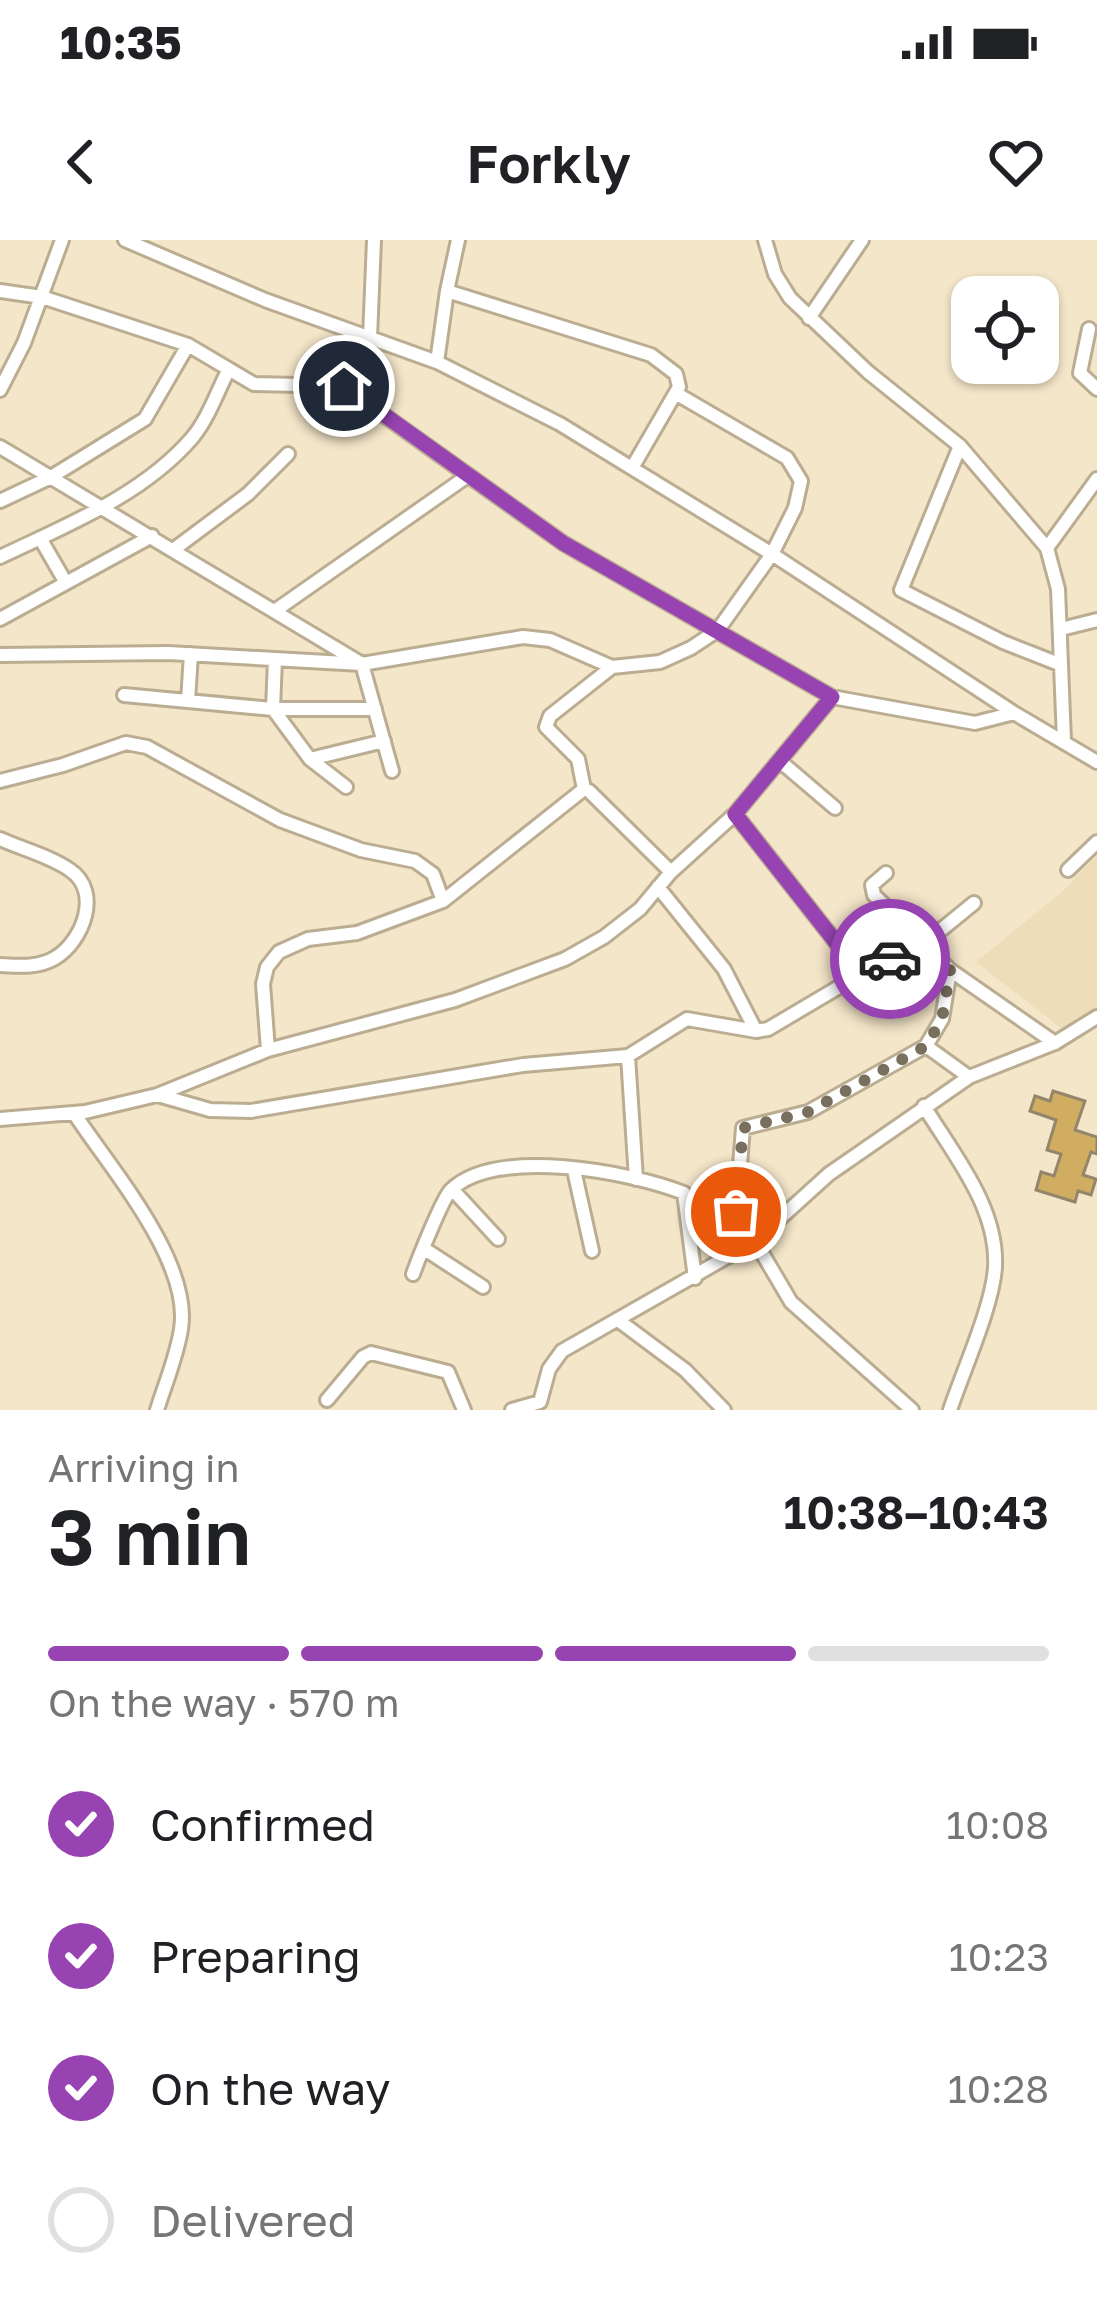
<!DOCTYPE html>
<meta charset="utf-8">
<style>
:root{--surface:#fff;--page:#f6f6f6;--text:#202124;--muted:#757577;--line:#e0e0e0;--accent:#9743b1}
body{margin:0;font-family:"Golos Text",sans-serif;background:var(--page);color:var(--text);height:100vh;display:flex;flex-direction:column;font-size:45px;white-space:nowrap}
*{box-sizing:border-box;margin:0}
p{font-size:39px;color:var(--muted)}
.icon{flex:none;width:66px;height:66px;fill:none;stroke:currentColor;stroke-width:2;stroke-linecap:round;stroke-linejoin:round}
.map{position:relative;height:1170px;overflow:hidden}
.details{display:flex;flex-direction:column;background:var(--surface);flex:1}
.details>*{flex:none}
.buttons{position:absolute;left:951px;top:36px;display:grid;gap:24px}
.buttons a{display:grid;place-items:center;width:108px;height:108px;border-radius:24px;background:var(--surface);box-shadow:0 3px 9px #0004;font-size:60px}
.pin{position:absolute;display:grid;place-items:center;width:102px;height:102px;color:#fff;margin:-51px;border:6px solid #fff;border-radius:50%;box-shadow:0 3px 12px #0007}
.courier{position:absolute;display:grid;place-items:center;width:120px;height:120px;margin:-60px;border:9px solid #9743b1;border-radius:50%;background:#fff;color:#222;box-shadow:0 3px 15px #0007}
.headline em{font-style:normal;font-weight:600}
.headline div{display:flex;flex-direction:column-reverse}
.headline{display:flex;align-items:center;justify-content:space-between;height:204px;padding:0 48px}
h1{font-size:78px;font-weight:600;line-height:90px}
.bar{display:grid;grid-template-columns:repeat(4,1fr);gap:18px 12px;align-content:center;height:144px;padding:0 48px}
.bar i{height:15px;border-radius:9px;background:var(--line)}
.bar .active{background:var(--accent)}
.bar p{grid-column:span 4}
ol{padding:0 48px;list-style:none}
li{display:flex;align-items:center;gap:36px;height:132px}
li p{margin-inline-start:auto}
li .icon{padding:12px;border-radius:50%;background:var(--accent);color:#fff;stroke-width:4}
li:last-child{color:var(--muted)}
li i{width:66px;height:66px;border:6px solid var(--line);border-radius:50%}
.status{display:flex;justify-content:space-between;align-items:center;height:84px;padding:0 60px;background:var(--surface);direction:ltr}
.status svg{height:33px;fill:currentColor}
header{display:flex;justify-content:space-between;align-items:center;height:156px;padding:0 48px;background:var(--surface);font-size:54px;font-weight:600}
.map>svg:first-child{display:block}
.built{fill:#eeddb9}
.building{fill:#d0ad61;stroke:#93866b;stroke-width:3}
.lines{fill:none;stroke-linecap:round;stroke-linejoin:round}
.minor-casing{stroke:#bbad91;stroke-width:18}
.minor{stroke:#fff;stroke-width:12}
.done{stroke:#786f5e;stroke-width:12;stroke-dasharray:0 21.6}
.route{stroke:#9743b1;stroke-width:15}
</style>
<div class="status"><b>10:35</b><svg viewBox="0 0 49 12"><path d="M0 12V9h3v3zM5 12V6h3v6zM10 12V3h3v9zM15 12V0h3v12zM26 1h20v11H26zM47 4h2v5h-2z"/></svg></div>
<header><svg class="icon" aria-label="back" viewBox="0 0 24 24"><path d="M15 5l-7 7 7 7"/></svg>Forkly<svg class="icon" aria-label="heart" viewBox="0 0 24 24"><path d="M12 20l-8-8c-3-5 5-10 8-4 3-6 11-1 8 4z"/></svg></header>
<div class="map">
<svg width="1097" height="1170" viewBox="0 0 1097 1170">
<rect width="100%" height="100%" fill="#f4e6c9"/>
<path class="built" d="M1097,615V775L1070,795L976,722L1063,651Z"/>
<path class="building" d="M1053,851L1085,861L1075,890L1097,897V914L1091,912L1083,935L1096,939L1091,955L1078,951L1075,962L1036,950L1041,932L1054,936L1061,914L1047,910L1056,880L1030,871L1035,856L1050,861Z"/>
<g class="lines">
<defs>
<path id="minor" d="M125,0L265,60L437,122L560,184L772,314L1014,473L1097,522
M765,0L775,34L790,58L868,132L960,206L1047,308L1058,349L1064,501
M0,51L42,57L188,105L254,144L343,146L563,303L832,457L975,483L1014,473
M447,51L458,0
M809,78L862,0
M1089,89L1080,133L1097,149
M437,122L447,51L651,115L676,134L679,147L632,228
M343,146L370,98L374,0
M0,150L24,103L62,0
M960,206L901,350L1003,402L1059,424
M0,207L362,424L523,397L550,400L612,427L660,422L691,408L718,390L772,314L795,268L801,241L787,218L677,154
M0,261L51,237L145,179L188,105
M40,298L66,343
M1047,308L1097,239
M173,310L248,254L288,214
M0,317C67,285 143,255 192,198C208,179 217,152 228,131
M276,370L466,237
M0,379L152,296
M1061,389L1097,380
M0,415L168,413L362,424L392,531
M275,419L273,469L310,519L346,547
M612,427L550,476L546,487L578,519L584,549L589,551L671,632
M124,455L273,469H375
M188,461L191,414
M310,519L384,501
M781,522L835,568
M0,541L63,525L126,503L147,507L280,580L361,610L415,621L433,634L443,661
M735,574L861,734
M0,599C22,609 50,616 70,630C102,652 83,701 55,718C38,728 19,726 0,725
M1068,630L1097,602
M886,633L872,645L874,655L950,730L1055,803
M658,647L724,729L756,791
M926,806L969,837
M268,810L263,744L267,727L279,712L308,699L357,693L443,661L584,549
M628,816L636,939
M158,855L210,870L251,871L523,825L628,816L687,779L756,791L768,789L861,734L925,703L974,663
M924,866C953,914 998,967 995,1027C993,1065 963,1131 950,1170
M74,873C109,927 192,1021 181,1089C177,1116 165,1144 157,1170
M0,879L85,872L157,855L268,810L455,760L565,719L604,697L640,669L671,632L735,574L832,457
M574,930L592,1011
M452,949L498,999
M755,1001L791,1062L912,1170
M423,1008L483,1047
M733,1012L743,888L808,872L926,806L942,779L950,730
M413,1034C418,1020 443,957 451,950C496,906 631,932 684,953L695,1038
M618,1080L685,1130L724,1170
M327,1160L363,1117L371,1113L448,1132L464,1170
M512,1170L540,1162L549,1129L562,1111L755,1001L829,934L969,837L1055,803L1097,777"/>
</defs>
<use href="#minor" class="minor-casing"/>
<use href="#minor" class="minor"/>
</g>
<g class="lines">
<path class="done" d="M736,972L743,888L808,872L926,806L942,779L950,730L925,704L890,719"/>
<path class="route" d="M344,146L563,303L832,457L735,574L861,734L890,719"/>
</g>
</svg>
<div class="buttons">
<a><svg class="icon" aria-label="locate" viewBox="0 0 24 24"><circle cx="12" cy="12" r="6"/><path d="M12 2v4M12 18v4M2 12h4M18 12h4"/></svg></a>
</div>
<div class="pin" style="left:736px;top:972px;background:#ea580c"><svg class="icon" aria-label="bag" viewBox="0 0 24 24"><path d="M5 8h14l-1 12H6zM9 8a3 3 0 0 1 6 0"/></svg></div>
<div class="pin" style="left:344px;top:146px;background:#1f2937"><svg class="icon" aria-label="home" viewBox="0 0 24 24"><path d="M3 11l9-7 9 7M6 9v11h12V9"/></svg></div>
<div class="courier" style="left:890px;top:719px"><svg class="icon" aria-label="car" viewBox="0 0 24 24"><path d="M5 17H2v-5l4-1 3-4h7l3 4 3 1v5h-3M9 17h6M6 11h13"/><circle cx="7" cy="17" r="2"/><circle cx="17" cy="17" r="2"/></svg></div>
</div>
<section class="details">
<div class="headline"><div><h1>3 min</h1><p>Arriving in</p></div><em>10:38–10:43</em></div>
<div class="bar"><i class="active"></i><i class="active"></i><i class="active"></i><i></i><p>On the way · 570 m</p></div>
<ol>
<li><svg class="icon" aria-label="check" viewBox="0 0 24 24"><path d="M5 12l5 5 9-10"/></svg>Confirmed<p>10:08</p></li>
<li><svg class="icon" aria-label="check" viewBox="0 0 24 24"><path d="M5 12l5 5 9-10"/></svg>Preparing<p>10:23</p></li>
<li><svg class="icon" aria-label="check" viewBox="0 0 24 24"><path d="M5 12l5 5 9-10"/></svg>On the way<p>10:28</p></li>
<li><i></i>Delivered</li>
</ol>
</section>
